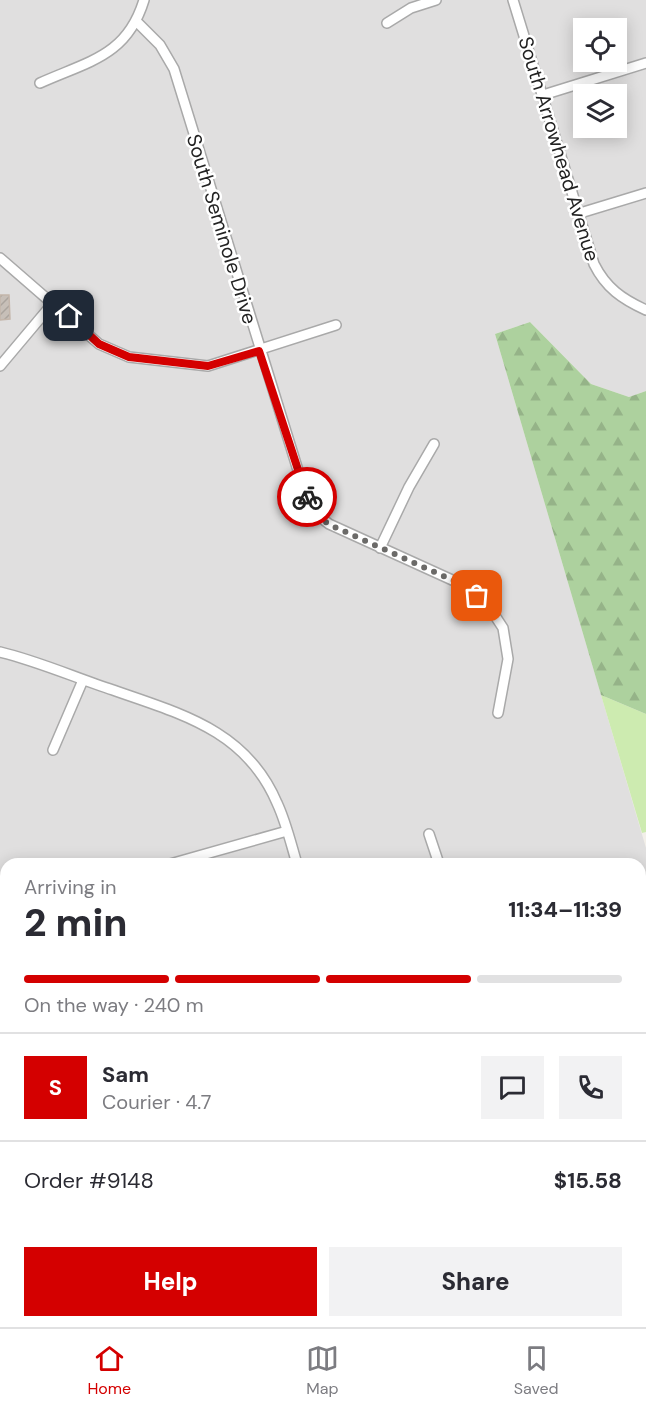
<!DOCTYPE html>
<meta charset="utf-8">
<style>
:root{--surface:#fff;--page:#f2f2f3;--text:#2b2b33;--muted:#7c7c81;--line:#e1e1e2;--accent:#d40000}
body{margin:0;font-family:"DM Sans",sans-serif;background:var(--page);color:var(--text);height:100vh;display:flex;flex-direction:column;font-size:22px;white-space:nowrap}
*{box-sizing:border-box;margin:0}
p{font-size:20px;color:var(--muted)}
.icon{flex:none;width:33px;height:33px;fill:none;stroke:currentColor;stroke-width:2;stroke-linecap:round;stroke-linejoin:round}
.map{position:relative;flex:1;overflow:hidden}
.side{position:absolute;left:0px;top:858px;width:646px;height:470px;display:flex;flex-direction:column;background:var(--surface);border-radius:18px 18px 0 0;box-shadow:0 3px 15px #0003}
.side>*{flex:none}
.controls{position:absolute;left:573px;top:18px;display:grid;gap:12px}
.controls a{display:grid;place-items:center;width:54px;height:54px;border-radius:0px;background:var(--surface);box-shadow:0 3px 15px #0003;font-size:30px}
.pin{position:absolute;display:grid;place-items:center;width:51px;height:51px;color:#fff;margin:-26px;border-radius:12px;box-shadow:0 3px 9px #0006}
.courier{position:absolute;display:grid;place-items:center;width:60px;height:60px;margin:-30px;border:4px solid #d40000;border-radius:50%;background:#fff;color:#222;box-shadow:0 2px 8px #0007}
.head em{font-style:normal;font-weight:800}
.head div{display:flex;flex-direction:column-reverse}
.head{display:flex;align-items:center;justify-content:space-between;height:102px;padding:0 24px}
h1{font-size:39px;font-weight:800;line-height:45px}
.bar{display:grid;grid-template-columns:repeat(4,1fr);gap:9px 6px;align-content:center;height:72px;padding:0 24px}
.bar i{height:8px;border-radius:4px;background:var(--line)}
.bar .current{background:var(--accent)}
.bar p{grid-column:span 4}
.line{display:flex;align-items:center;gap:15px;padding:0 24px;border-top:2px solid var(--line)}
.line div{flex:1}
.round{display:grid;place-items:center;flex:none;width:63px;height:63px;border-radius:0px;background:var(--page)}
.primary-button{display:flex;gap:12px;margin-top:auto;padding:12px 24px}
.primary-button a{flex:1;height:69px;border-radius:0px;background:var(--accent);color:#fff;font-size:24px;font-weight:800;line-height:69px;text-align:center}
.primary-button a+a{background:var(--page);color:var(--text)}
.tab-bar{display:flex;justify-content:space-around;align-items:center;height:84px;border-top:2px solid var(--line);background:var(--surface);font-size:16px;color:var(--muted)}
.tab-bar a{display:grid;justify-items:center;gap:3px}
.tab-bar .current{color:var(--accent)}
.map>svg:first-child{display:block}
.residential{fill:#e0dfdf;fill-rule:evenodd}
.grass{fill:#cdebb0}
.forest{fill:url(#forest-firs)}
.park{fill:url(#park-crowns)}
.building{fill:url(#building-hatch);stroke:#c4b6ab;stroke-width:1.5}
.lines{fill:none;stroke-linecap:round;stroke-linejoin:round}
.street-casing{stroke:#a9a9a9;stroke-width:12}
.street{stroke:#fff;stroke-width:9}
.done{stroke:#6b6a68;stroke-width:6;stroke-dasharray:0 10.8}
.route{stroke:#d40000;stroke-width:8}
.labels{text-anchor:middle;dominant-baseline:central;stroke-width:5;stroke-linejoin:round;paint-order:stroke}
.street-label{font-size:20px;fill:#222;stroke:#fff}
</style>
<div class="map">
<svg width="646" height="1327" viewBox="0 0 646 1327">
<defs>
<pattern id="forest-firs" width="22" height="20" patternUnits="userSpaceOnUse" patternTransform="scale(1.5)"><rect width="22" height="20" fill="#add19e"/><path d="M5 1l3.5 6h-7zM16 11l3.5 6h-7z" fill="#95b388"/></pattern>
<pattern id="park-crowns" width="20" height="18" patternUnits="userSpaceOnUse" patternTransform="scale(1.5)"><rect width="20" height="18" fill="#c8facc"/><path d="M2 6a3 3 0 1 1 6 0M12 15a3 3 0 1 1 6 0" fill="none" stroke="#acd6af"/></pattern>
<pattern id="building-hatch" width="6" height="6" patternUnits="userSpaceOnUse" patternTransform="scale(1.5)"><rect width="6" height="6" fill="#c7bfb8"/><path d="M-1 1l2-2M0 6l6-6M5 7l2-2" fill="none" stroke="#aba49e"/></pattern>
</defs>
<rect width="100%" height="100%" fill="#f2efe9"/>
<path class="residential" d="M0,0H646V391L629,397L591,384L530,322L495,334L646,848V1327H273L274,1322H640V864H6V1129L0,1131ZM584,28H616V62H584ZM584,94H616V128H584Z
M0,1143L6,1163V1322H62L87,1327H0Z"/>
<path class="grass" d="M601,695L646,714V832L642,833Z"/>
<path class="forest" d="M530,322L591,384L629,397L646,391V714L601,695L495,334Z
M6,938V1025L0,1026V949Z
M71,1322H343L327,1327H74Z"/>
<path class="park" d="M62,1322H274L273,1327H87Z"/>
<path class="building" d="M0,295H9L10,319L0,320Z"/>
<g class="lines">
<defs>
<path id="street" d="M513,0L594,264C606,288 622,299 646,310
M137,22L160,45L174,69L305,493L315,513L329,524L461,584L488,605L503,628L508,659L498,713
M387,23L411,8L436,0
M40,83C89,61 127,56 144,0
M543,95L646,63
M577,214L646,193
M0,258L99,344L129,357L208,366L336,325
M0,366L53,303
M380,548L409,487L434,444
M0,652C38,661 76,678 113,690C181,714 246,730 277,803C286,822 291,844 297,864
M53,750L83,680
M429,834L439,864
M170,864L287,831
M640,1014L646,1013
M0,1122L6,1139
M640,1159L646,1157
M0,1208L6,1206
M640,1299L646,1298
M494,1322L500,1327
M16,1327L18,1322
M556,1327L568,1322"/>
</defs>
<use href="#street" class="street-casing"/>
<use href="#street" class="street"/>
</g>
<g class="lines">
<path class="done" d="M307,497L315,513L328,524L461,584L477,596"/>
<path class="route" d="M69,316L99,344L129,357L208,366L259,351L307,497"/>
</g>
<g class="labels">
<g class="street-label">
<text transform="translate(559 149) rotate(73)">South Arrowhead Avenue</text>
<text transform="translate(222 229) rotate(73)">South Seminole Drive</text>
</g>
</g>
</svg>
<div class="controls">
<a><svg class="icon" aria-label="locate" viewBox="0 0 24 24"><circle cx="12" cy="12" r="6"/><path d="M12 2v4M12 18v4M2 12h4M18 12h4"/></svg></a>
<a><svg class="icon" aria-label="layers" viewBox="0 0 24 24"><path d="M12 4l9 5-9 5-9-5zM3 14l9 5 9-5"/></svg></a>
</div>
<div class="pin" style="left:477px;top:596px;background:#ea580c"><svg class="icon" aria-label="bag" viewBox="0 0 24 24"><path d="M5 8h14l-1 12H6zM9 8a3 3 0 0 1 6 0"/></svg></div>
<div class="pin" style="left:69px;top:316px;background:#1f2937"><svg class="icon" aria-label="home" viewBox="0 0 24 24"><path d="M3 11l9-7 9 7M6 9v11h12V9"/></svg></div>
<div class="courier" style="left:307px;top:497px"><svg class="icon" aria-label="bike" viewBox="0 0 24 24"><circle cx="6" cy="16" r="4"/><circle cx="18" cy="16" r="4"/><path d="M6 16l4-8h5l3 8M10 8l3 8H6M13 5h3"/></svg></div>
<section class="side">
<div class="head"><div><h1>2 min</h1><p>Arriving in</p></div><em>11:34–11:39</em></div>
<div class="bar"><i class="current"></i><i class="current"></i><i class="current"></i><i></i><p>On the way · 240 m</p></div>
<div class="line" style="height:108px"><b class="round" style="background:var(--accent);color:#fff">S</b><div><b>Sam</b><p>Courier · 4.7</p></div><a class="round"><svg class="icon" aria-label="chat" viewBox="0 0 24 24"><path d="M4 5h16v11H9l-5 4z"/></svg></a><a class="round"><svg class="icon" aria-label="phone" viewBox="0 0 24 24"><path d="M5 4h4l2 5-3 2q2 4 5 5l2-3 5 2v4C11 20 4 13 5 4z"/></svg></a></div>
<div class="line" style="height:78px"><div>Order #9148</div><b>$15.58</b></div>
<div class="primary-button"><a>Help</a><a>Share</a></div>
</section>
</div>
<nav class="tab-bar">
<a class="current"><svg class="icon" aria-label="home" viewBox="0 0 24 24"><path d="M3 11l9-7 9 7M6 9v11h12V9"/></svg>Home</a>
<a><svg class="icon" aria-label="map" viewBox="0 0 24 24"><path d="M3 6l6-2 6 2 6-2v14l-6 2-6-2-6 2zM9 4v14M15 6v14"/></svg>Map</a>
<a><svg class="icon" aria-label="saved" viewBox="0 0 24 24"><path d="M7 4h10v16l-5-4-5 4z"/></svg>Saved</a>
</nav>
